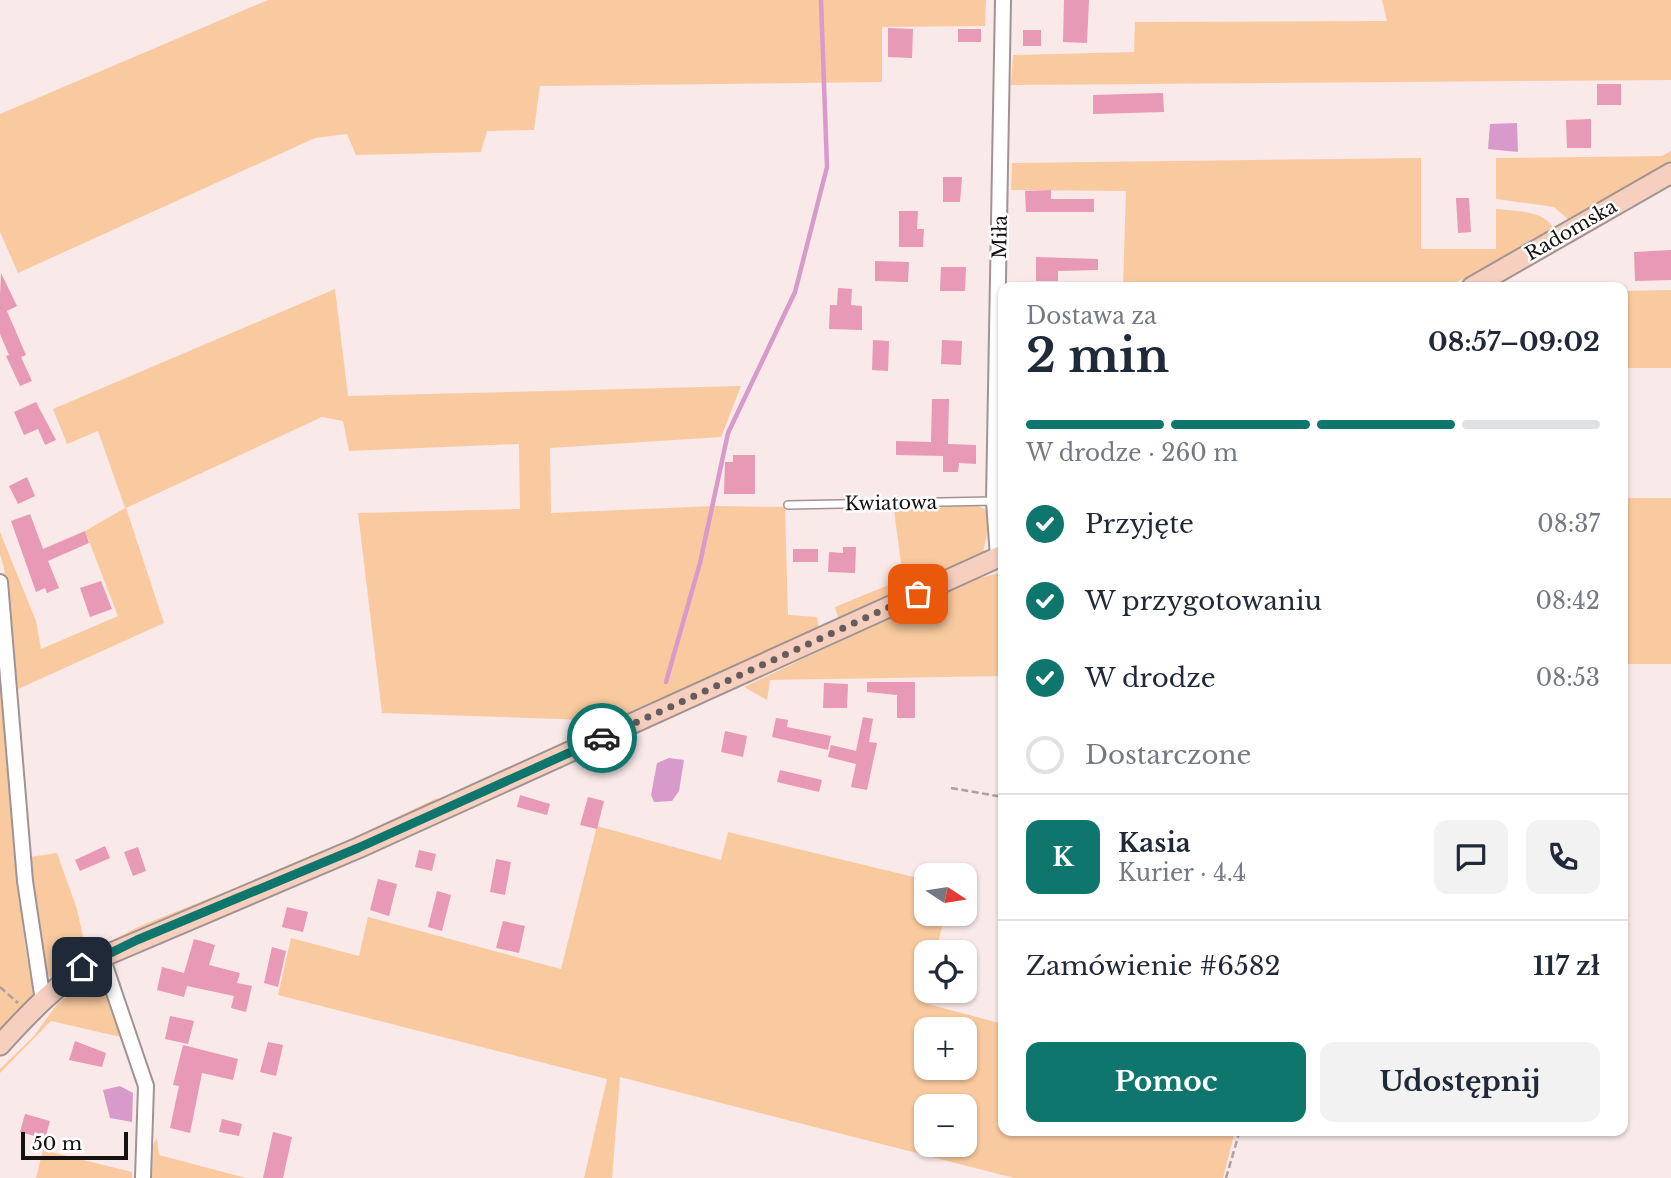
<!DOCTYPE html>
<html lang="pl">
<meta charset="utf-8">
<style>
:root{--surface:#fff;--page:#f2f2f3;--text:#1f2937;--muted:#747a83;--line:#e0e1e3;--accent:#0f766e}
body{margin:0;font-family:"Libre Baskerville",serif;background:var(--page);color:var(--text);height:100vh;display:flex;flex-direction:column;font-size:26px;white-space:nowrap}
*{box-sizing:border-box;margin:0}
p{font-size:23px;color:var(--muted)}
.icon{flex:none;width:38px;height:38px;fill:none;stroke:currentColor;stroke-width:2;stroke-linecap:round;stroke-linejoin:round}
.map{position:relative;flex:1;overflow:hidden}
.sheet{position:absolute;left:998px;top:282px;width:630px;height:854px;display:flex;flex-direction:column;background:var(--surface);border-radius:14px;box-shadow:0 2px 5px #0004}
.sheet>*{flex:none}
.needle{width:46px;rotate:102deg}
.tools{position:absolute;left:914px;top:863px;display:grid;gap:14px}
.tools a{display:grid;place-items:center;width:63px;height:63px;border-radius:14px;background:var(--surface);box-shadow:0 2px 5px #0004;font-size:35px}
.scale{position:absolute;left:21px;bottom:18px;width:107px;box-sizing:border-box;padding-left:7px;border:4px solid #161111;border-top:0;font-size:19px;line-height:24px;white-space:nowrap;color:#161111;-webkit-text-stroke:5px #fff;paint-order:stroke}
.pin{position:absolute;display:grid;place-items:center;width:60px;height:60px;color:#fff;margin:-30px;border-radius:14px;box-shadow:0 4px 10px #0006}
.courier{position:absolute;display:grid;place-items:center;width:70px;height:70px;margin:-35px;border:5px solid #0f766e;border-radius:50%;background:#fff;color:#222;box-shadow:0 2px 9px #0007}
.overview em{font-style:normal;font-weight:700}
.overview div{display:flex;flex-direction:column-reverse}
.overview{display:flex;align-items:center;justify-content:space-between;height:119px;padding:0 28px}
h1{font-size:46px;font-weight:700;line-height:52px}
.bar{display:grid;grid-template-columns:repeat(4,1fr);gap:10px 7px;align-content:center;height:84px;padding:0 28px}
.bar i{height:9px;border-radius:5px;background:var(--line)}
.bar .current{background:var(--accent)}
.bar p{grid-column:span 4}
.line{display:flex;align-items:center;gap:18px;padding:0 28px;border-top:2px solid var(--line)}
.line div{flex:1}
.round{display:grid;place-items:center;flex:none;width:74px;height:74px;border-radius:14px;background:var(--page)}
ol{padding:0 28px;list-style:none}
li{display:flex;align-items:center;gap:21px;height:77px}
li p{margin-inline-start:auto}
li .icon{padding:7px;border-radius:50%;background:var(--accent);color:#fff;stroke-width:4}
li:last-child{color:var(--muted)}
li i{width:38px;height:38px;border:4px solid var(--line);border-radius:50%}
.primary-button{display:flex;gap:14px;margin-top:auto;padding:14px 28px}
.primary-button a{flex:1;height:80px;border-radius:14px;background:var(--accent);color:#fff;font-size:28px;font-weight:700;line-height:80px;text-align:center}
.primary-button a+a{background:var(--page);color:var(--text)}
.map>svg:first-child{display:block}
.green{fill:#f9ca9f;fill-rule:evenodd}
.water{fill:#d89acb}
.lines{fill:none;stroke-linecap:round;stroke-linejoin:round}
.stream{stroke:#d89acb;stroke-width:4.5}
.building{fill:#e799b5}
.lane-casing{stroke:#a29393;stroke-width:10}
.street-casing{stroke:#a29393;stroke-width:18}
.secondary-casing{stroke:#a29393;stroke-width:23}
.path{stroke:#aca0a0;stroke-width:2.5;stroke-dasharray:7 3.5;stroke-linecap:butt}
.lane{stroke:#fff;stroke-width:7}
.street{stroke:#fff;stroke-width:14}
.secondary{stroke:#f6cfbf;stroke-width:19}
.done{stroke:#655d5d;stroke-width:7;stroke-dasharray:0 12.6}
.route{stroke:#0f766e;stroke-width:9}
.labels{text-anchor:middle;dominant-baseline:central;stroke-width:5;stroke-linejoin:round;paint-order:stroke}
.street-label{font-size:19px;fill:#161111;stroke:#fff}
</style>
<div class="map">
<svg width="1671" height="1178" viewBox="0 0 1671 1178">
<rect width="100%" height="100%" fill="#f9e9e9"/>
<path class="green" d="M268,0H986L985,26L882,27V82L540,86L534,130L487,131L481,152L356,155L347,134L315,138L18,273L0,232V114Z
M1382,0H1671V80L1011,85L1013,55L1134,52L1135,22L1387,21Z
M1671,151V164L1571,222L1554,207L1496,199V158L1662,156Z
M1421,158V249H1496V209C1515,211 1546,210 1554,230L1448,287H1123L1126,191L1011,190L1012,163Z
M335,289L348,396L741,386L721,437L550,448L551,513L713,506L785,507L788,615L817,617L819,628L619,721L382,713L358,513L520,509L519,444L349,451L343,421L322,417L126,508L164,623L18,689L4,568L0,554V532L36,621L41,649L118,616L85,531L125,508L98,431L67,444L53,409Z
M1671,290V368H1622V291Z
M1622,498H1671V664H1622Z
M976,505L987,510L989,524L983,553L839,621L835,607L903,579L894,510Z
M1003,572V676L770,680L767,700L744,687L964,582Z
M0,631L25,946L34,994L0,1036Z
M437,798L438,805L93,953L91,951L140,926L320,854Z
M597,826L721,860L728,832L926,880V914H945L936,952H926L927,991L924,1003L1003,1024V1130L1235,1131L1223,1178H1014L620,1077L612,1178H584L607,1079L278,995L291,938L359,956L368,917L561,969ZM926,1029H964V1068H926ZM926,1106H964V1144H926Z
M57,853L77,909L87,956L53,982L43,967L30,857Z
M90,980L107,990L125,1038L51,1021L0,1073V1069L33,1037L58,1003Z
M157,1138L159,1155L246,1178H152L153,1145Z
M43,1150L132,1172V1178H36Z"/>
<path class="water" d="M1517,123L1518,152L1488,149L1490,124Z
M669,758L684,760L679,791L672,801L654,802L651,795L657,763Z
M120,1086L133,1093L132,1122L110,1118L103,1090Z"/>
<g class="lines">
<path class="stream" d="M666,682L700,563L728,433L795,292L827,167L821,0"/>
</g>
<path class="building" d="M1064,0H1089L1087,43L1063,42Z
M888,28L913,29L912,58L888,57Z
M958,29H981V42H958Z
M1023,30H1041V46H1023Z
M1597,84H1621V105H1597Z
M1163,93L1164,112L1093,114V95Z
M1591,119V148H1567L1566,120Z
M943,177H962L960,202H943Z
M1051,190V199H1094V212H1026L1025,191Z
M1456,198H1469L1471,232L1458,233Z
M899,211H918L917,229H924L923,247H899Z
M1671,250V280L1635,281L1634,252Z
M1036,257L1098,259V270L1058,271V281H1036Z
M875,261L909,262L908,282L875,281Z
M941,267H966L965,291H940Z
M1,273L17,306L7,311L0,295Z
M838,288L852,289L851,305L862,306V330L829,329L830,305H837Z
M0,295L26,355L21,357L32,381L20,386L6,356L9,355L0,334Z
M873,340L889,341L888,371L872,370Z
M942,340L962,341L961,365L941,364Z
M932,399H949L948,444L976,445V464L959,463L958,472H943V456L896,455V441L931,442Z
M36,402L56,440L45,445L38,429L24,435L14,412Z
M733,455H755V494H724L725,462H733Z
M27,477L35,496L18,504L9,486Z
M30,514L43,549L85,531L89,543L48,561L59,588L47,593L45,588L36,592L11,521Z
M843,547H856L855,573L828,572L829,552L843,553Z
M793,549H818V562H793Z
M101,581L112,609L90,617L80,588Z
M867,682H915V718H897V695L867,692Z
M824,683L848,684L847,708H823Z
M863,717L873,719L869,742L877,743L867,790L851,787L856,764L828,757L831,745L856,751Z
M776,718L788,720L787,727L831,736L828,750L772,737Z
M725,731L747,736L743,757L721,752Z
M780,770L822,780L819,792L777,782Z
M520,795L550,804L547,815L517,807Z
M588,797L604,801L597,829L580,825Z
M105,846L110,858L80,871L75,860Z
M138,847L146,871L133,876L124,852Z
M419,850L436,854L432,871L415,867Z
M496,859L511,862L505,895L490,892Z
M378,879L397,884L389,916L370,910Z
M437,891L451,895L442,931L428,927Z
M287,907L308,912L303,932L282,927Z
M503,921L525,926L519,953L496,948Z
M194,939L215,945L209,965L240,973L237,983L252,986L246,1012L231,1008L234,996L187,986L184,997L157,990L162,967L184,973Z
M272,947L286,951L278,987L264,983Z
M170,1016L194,1021L188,1044L165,1039Z
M75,1041L106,1053L102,1067L69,1060Z
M268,1042L283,1045L276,1076L260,1072Z
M183,1045L238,1059L233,1080L202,1073L190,1133L170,1128L179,1086L173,1085Z
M25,1114L50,1121L45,1139L20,1132Z
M222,1119L242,1124L239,1136L219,1132Z
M273,1132L292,1137L283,1178H263Z"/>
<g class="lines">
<defs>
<path id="lane" d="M788,505L994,501"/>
<path id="street" d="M998,557L994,501L1003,0
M0,582L25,881L43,1001
M102,957L146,1086L143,1178"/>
<path id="secondary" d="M1472,287L1671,173
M0,1045C30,1012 62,978 102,957L358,848L1003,555"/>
</defs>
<use href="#lane" class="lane-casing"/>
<use href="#street" class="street-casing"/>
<use href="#secondary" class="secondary-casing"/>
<path class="path" d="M951,788L1003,797
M0,987L18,1003
M1226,1178L1240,1130"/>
<use href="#lane" class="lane"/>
<use href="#street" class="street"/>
<use href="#secondary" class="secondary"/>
</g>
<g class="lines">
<path class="done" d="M602,738L918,594"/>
<path class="route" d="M82,967L137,940L358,848L602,738"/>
</g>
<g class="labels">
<g class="street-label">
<text transform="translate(1571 230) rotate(-30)">Radomska</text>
<text transform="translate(1000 237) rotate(-89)">Miła</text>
<text transform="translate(891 503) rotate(-1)">Kwiatowa</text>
</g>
</g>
</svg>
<div class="tools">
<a><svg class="needle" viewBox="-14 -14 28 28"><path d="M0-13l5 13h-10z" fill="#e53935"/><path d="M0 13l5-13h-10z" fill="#747a83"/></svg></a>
<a><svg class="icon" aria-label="locate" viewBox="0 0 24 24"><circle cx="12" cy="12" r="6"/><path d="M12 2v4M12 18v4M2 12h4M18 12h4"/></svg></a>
<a>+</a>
<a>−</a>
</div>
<div class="scale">50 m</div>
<div class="pin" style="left:918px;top:594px;background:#ea580c"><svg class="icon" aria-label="bag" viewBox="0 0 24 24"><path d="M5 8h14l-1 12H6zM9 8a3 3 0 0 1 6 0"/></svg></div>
<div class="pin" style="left:82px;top:967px;background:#1f2937"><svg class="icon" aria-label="home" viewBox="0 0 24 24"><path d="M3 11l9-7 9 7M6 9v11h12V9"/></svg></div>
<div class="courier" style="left:602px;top:738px"><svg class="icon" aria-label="car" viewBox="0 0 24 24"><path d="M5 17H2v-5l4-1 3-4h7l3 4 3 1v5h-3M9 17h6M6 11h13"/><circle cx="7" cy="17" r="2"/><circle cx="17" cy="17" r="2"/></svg></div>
<section class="sheet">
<div class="overview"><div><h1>2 min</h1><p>Dostawa za</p></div><em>08:57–09:02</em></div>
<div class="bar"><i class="current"></i><i class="current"></i><i class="current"></i><i></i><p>W drodze · 260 m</p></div>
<ol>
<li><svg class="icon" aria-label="check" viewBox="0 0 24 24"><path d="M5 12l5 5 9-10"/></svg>Przyjęte<p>08:37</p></li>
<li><svg class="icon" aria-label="check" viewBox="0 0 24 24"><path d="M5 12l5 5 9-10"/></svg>W przygotowaniu<p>08:42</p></li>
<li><svg class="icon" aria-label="check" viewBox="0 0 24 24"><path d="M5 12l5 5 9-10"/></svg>W drodze<p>08:53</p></li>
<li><i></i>Dostarczone</li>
</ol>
<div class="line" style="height:126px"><b class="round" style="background:var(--accent);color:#fff">K</b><div><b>Kasia</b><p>Kurier · 4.4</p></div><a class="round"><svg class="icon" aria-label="chat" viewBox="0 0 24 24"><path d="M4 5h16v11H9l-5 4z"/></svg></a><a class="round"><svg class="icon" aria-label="phone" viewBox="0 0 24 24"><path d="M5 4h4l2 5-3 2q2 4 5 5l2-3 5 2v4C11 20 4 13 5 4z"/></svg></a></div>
<div class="line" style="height:91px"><div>Zamówienie #6582</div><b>117 zł</b></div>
<div class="primary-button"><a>Pomoc</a><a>Udostępnij</a></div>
</section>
</div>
